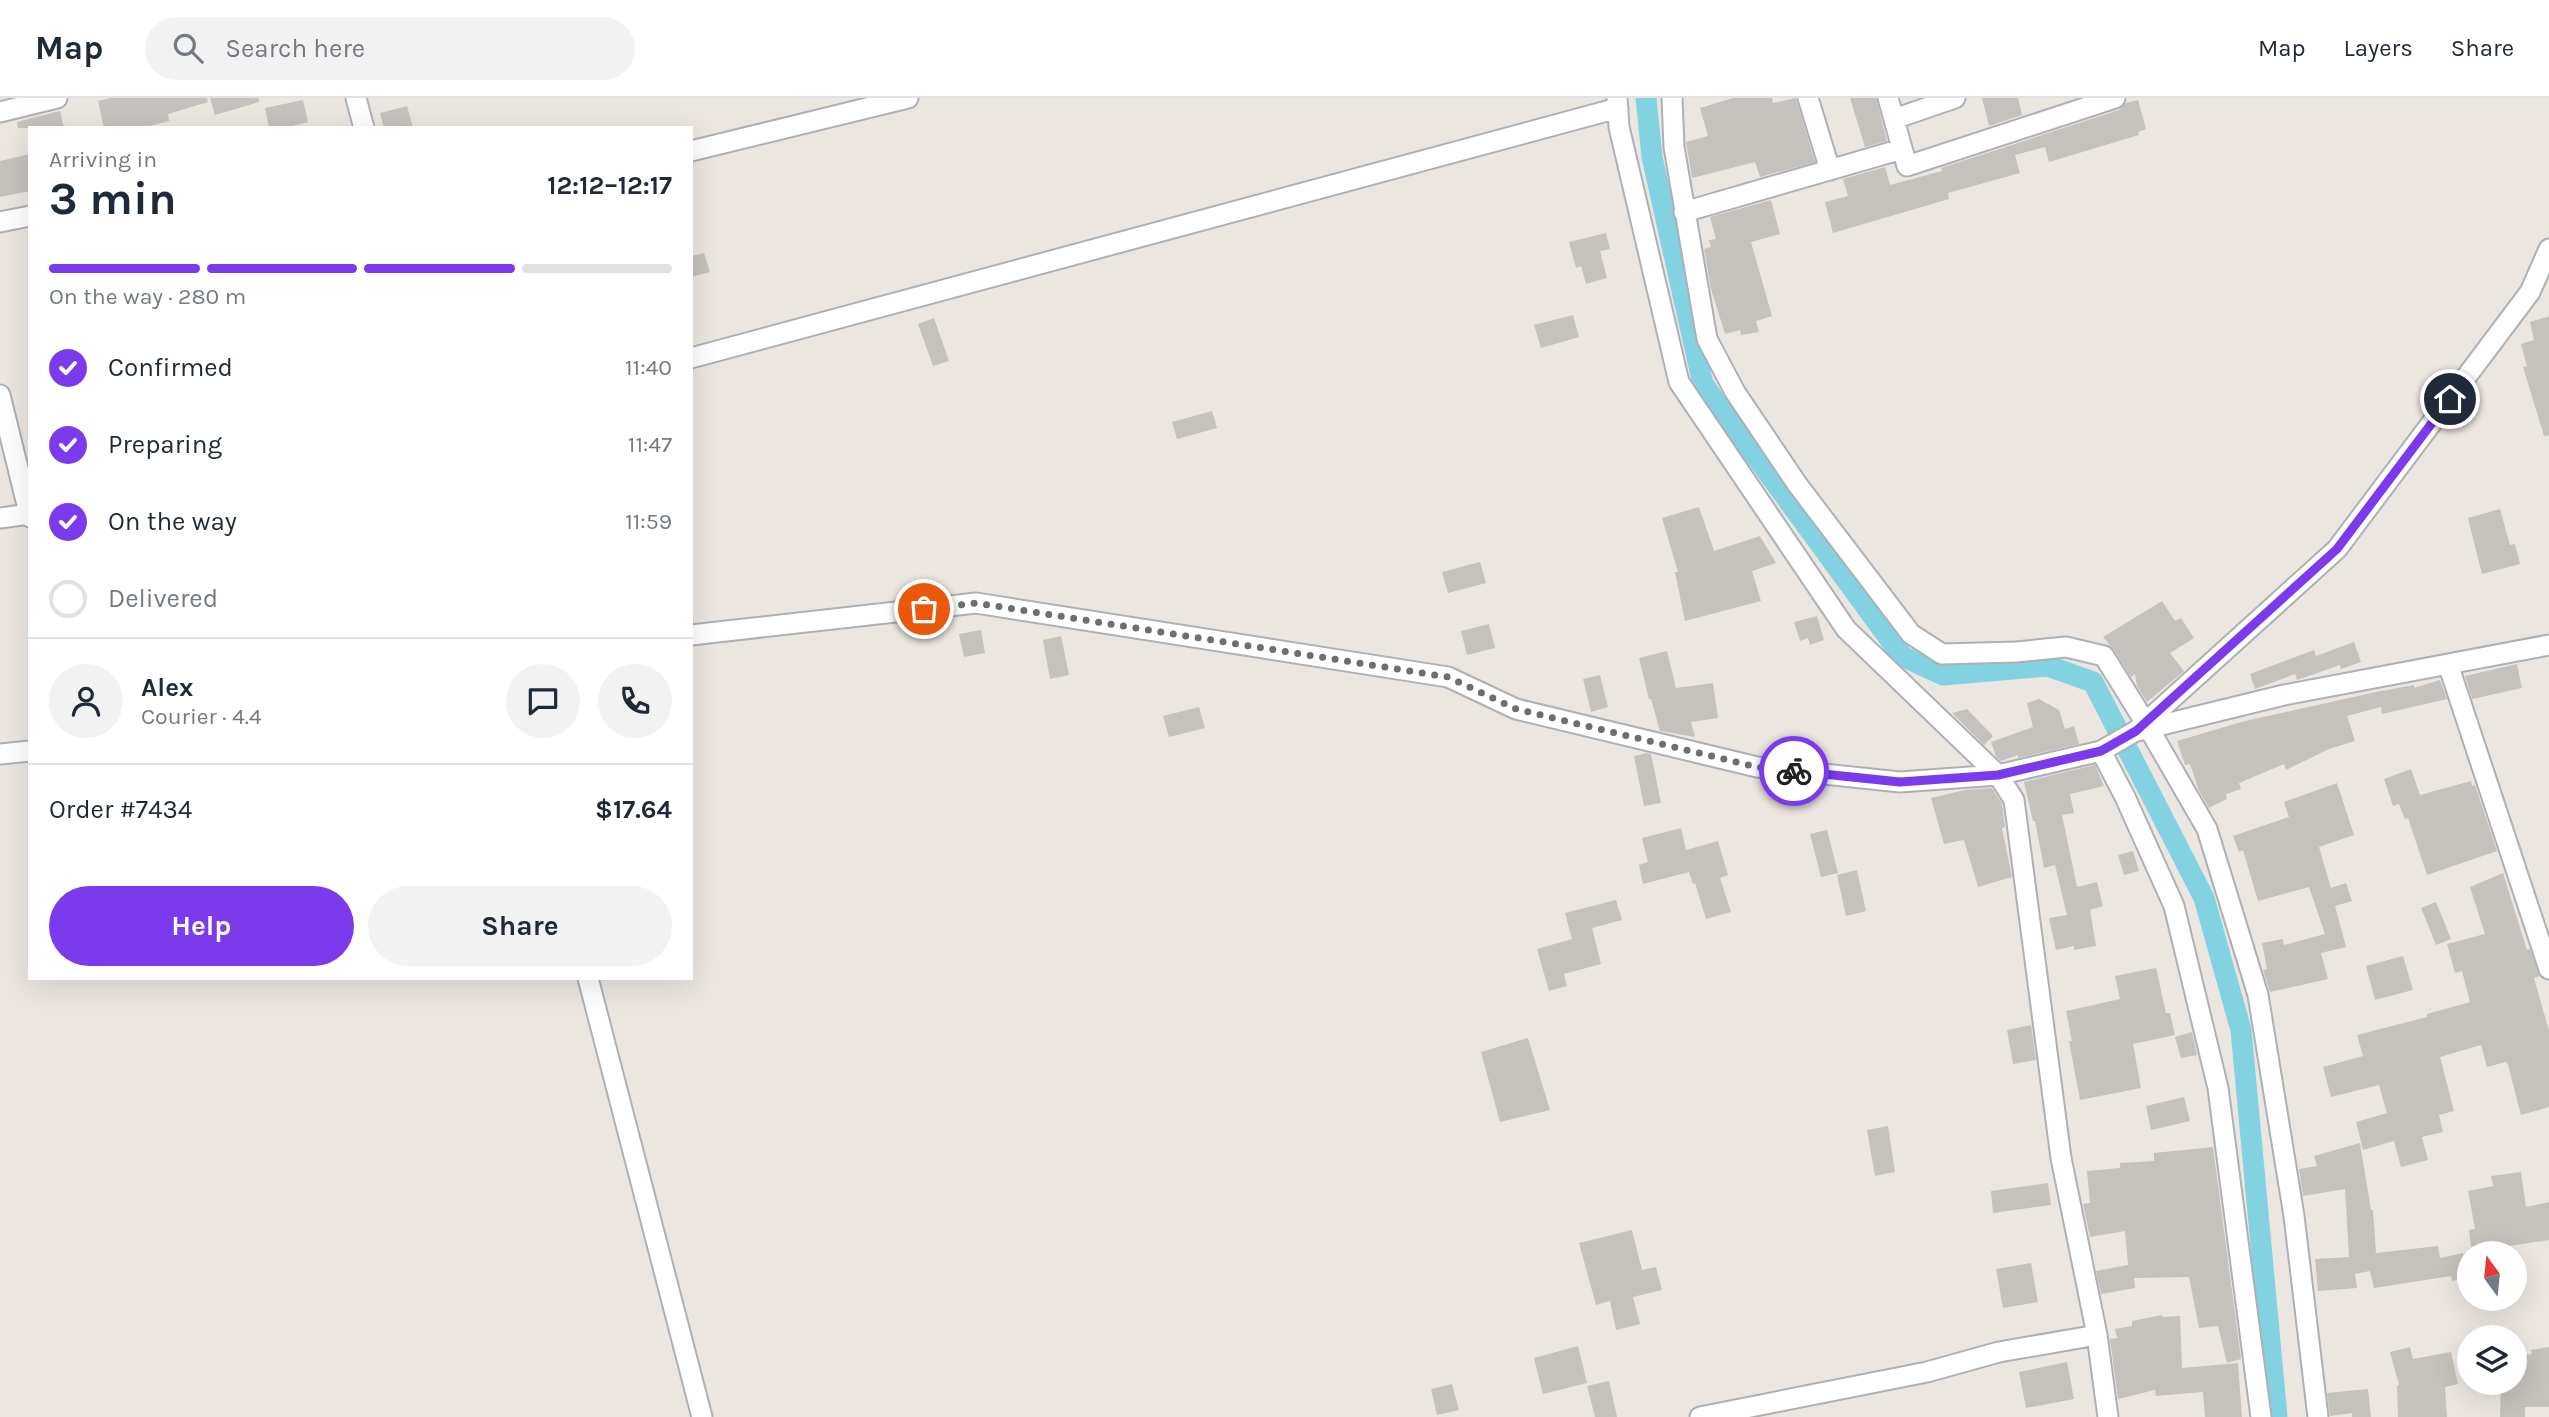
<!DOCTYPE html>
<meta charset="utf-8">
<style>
:root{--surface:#fff;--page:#f2f2f3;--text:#1f2937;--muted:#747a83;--line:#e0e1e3;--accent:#7c3aed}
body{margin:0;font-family:Karla,sans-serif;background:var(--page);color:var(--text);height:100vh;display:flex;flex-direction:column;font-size:26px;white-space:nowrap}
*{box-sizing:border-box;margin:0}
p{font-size:23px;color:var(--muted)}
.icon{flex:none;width:38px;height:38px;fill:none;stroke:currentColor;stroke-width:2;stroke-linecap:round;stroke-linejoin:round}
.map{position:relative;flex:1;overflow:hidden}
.side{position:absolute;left:28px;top:28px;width:665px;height:854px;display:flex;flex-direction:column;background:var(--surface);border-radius:0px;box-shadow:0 7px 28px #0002}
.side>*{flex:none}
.needle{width:46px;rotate:345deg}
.tools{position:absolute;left:2457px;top:1143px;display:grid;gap:14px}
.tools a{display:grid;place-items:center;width:70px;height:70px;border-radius:50%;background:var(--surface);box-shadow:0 7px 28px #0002;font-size:35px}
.pin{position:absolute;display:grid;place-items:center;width:60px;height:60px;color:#fff;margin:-30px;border:4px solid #fff;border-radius:50%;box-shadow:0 2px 7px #0007}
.courier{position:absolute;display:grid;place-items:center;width:70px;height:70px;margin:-35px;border:5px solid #7c3aed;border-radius:50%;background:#fff;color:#222;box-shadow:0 2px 9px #0007}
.overview em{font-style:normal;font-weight:700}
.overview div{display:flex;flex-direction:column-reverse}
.overview{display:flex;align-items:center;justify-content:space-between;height:119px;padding:0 21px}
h1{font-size:46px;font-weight:700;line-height:52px}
.bar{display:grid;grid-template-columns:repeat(4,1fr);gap:10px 7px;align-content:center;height:84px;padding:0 21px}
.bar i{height:9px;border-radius:5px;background:var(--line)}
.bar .current{background:var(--accent)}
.bar p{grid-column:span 4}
.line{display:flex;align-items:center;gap:18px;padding:0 21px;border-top:2px solid var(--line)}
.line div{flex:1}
.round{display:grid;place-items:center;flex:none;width:74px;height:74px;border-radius:37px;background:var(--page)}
ol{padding:0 21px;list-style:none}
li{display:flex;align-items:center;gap:21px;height:77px}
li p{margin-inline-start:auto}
li .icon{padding:7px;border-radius:50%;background:var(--accent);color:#fff;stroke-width:4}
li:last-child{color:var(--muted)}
li i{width:38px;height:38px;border:4px solid var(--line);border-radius:50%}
.button{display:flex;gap:14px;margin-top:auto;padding:14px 21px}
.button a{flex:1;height:80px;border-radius:42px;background:var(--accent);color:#fff;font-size:28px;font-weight:700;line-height:80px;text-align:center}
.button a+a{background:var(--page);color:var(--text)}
header{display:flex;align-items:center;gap:42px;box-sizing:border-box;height:98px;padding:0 35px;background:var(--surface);border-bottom:2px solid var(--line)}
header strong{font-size:33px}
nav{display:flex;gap:38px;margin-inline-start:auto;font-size:24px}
.search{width:490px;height:63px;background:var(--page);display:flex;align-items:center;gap:18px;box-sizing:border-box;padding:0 24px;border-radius:38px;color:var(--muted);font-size:26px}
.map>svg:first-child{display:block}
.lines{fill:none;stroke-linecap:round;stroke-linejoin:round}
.canal{stroke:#82d2e1;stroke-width:21}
.building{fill:#c5c1bc}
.street-casing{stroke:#aeb0b7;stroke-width:23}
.street{stroke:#fff;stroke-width:19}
.done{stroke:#706e6c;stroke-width:7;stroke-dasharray:0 12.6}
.route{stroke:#7c3aed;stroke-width:9}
</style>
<header>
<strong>Map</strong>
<div class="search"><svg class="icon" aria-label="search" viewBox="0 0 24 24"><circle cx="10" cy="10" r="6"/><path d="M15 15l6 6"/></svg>Search here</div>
<nav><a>Map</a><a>Layers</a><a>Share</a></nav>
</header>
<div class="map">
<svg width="2549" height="1319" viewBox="0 0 2549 1319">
<rect width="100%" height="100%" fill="#ece6e1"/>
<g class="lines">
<path class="canal" d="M1646,0L1652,59L1703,286L1902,558L1943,577L2048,568L2093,584L2204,800L2241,932L2277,1319"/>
</g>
<path class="building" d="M110,0H207L208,4L168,16L169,23L142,30H104L98,3Z
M210,0H259V4L215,17Z
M1733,0H1772L1773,5L1796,0L1815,64L1760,79L1755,64L1692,80L1686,44L1708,38L1700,10Z
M1850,0H1876L1887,43L1865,49Z
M1982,0H2018L2022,17L1989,28Z
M303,2L308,24L285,30H269L265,10Z
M2138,2L2146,31L2138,34L2139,37L2049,64L2045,49L2015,57L2020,75L1948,95L1949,101L1833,135L1825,104L1848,98L1843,81L1885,69L1890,87L1942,73L1941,70L2119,12L2126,5Z
M407,8L413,30H384L380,15Z
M60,13L64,30H18L17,24Z
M30,56V93L0,99V63Z
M1771,102L1780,136L1751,144L1772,218L1756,223L1759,234L1741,237L1740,232L1725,236L1711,191L1704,151L1711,149L1709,142L1716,141L1710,119Z
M1606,135L1610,151L1600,153L1607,180L1586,186L1581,168L1576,170L1569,144Z
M704,155L710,174L691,179V158Z
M1573,217L1579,239L1541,250L1534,227Z
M2549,218V337L2544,338L2523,269L2527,268L2521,246L2534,242L2530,224Z
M934,220L949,263L933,268L918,226Z
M1212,313L1217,330L1177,341L1172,324Z
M1699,409L1714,453L1760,438L1776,465L1752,473L1761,503L1685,523L1675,474H1678L1662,420Z
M2500,411L2510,447L2515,446L2520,466L2482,476L2468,420Z
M1480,464L1486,485L1448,495L1442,474Z
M2162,503L2175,523L2181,520L2194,540L2170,555L2184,573L2147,604L2137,588L2135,576L2131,579L2114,552L2103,539Z
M1817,518L1824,542L1810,547L1808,540L1800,543L1794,524Z
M1489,526L1495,550L1467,557L1461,533Z
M981,532L985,555L964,559L959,536Z
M1061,538L1069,577L1050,581L1043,542Z
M2354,544L2361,564L2341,571L2340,567L2297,582L2295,576L2255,591L2250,576L2314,552L2316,558Z
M1667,553L1676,590L1713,585L1718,620L1691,624L1695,639L1660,633L1651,601H1649L1639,560Z
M2517,566L2522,590L2472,601L2465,578Z
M1600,577L1608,609L1591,614L1583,581Z
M2440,582L2447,601L2382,616L2381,609L2347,618L2355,643L2329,651L2286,672L2284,666L2239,685L2241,691L2226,696L2227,701L2209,710L2199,693L2190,666L2185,667L2177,643L2245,623L2376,594L2414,587V590Z
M2039,601L2059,612L2065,631L2074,628L2079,646L2018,660V657L2001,663L1996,658L1991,644L2033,629L2027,605Z
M1199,609L1205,630L1169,639L1163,618Z
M1967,611L1993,638L1984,647L1952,615Z
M1647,655L1651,656L1661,705L1644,708L1634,658Z
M2095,667L2104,688L2070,696L2074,715L2062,717L2077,789L2097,784L2103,808L2090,812L2096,848L2074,852V848L2056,852L2049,820L2067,817L2055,767L2044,770L2035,723H2033L2024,684Z
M2411,671L2420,697L2471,683L2472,688L2475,687L2497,753L2427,777L2408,720L2405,721L2399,706L2393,708L2384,681Z
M2337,685L2354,737L2319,749L2331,790L2346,785L2352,803L2335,808L2346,849L2321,855L2328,881L2270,894L2263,872L2267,871L2262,845L2283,841L2284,847L2325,836L2309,789L2258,803L2243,752L2239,754L2233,738L2289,719L2284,704Z
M1992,690L2002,706L2005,729L2002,730L2012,779L1978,789L1964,742L1944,746L1931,700L1965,692Z
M1681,730L1686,752L1718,743L1728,777L1720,780L1731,814L1706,821L1695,785L1693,786L1689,774L1643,786L1639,767L1648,764L1642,740Z
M1827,732L1838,775L1821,779L1810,736Z
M2133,753L2139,773L2124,777L2118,757Z
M1857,772L1866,813L1846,818L1837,777Z
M2503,775L2527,852L2530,851L2540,878L2534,880L2549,933V1009L2521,1017L2508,967L2506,964L2487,969L2481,947L2440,959L2454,1013L2439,1017L2443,1034L2422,1039L2428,1062L2401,1069L2394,1043L2363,1052L2356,1024L2387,1015L2379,987L2331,999L2323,969L2363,958L2357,937L2427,919V916L2470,904L2462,873L2455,875L2447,846L2485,836L2470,789Z
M1616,802L1622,822L1592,830L1601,866L1564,876L1567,888L1549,893L1537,851L1572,841L1565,815Z
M2436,804L2451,841L2436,847L2421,810Z
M2403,858L2413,892L2375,902L2366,868Z
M2156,870L2166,915H2170L2175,937L2133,946L2141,990L2080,1002L2069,943H2072L2066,913L2120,901L2115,878Z
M2031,927L2036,962L2013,966L2007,932Z
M2192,934L2197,957L2181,960L2175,939Z
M1528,940L1550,1012L1500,1024L1481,954Z
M2184,999L2190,1023L2151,1032L2146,1008Z
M1888,1028L1895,1074L1875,1078L1867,1032Z
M2360,1045L2371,1112H2373L2376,1155L2438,1148L2440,1160L2463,1155L2468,1179L2452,1183L2451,1178L2374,1190L2370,1173L2355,1176L2357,1190L2318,1193L2315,1161L2349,1159L2345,1091L2303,1098L2299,1071L2317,1068L2314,1058Z
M2213,1049L2241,1261L2227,1265L2218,1228L2199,1230L2189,1179L2134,1180L2135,1190L2101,1196L2096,1173L2128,1167L2125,1133L2090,1139L2083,1106L2090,1105L2087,1073L2120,1070V1065L2154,1063V1055Z
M2521,1074L2526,1109L2549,1104V1142L2502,1149V1145L2471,1149L2469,1132L2475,1131L2468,1093L2493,1088L2491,1078Z
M2048,1085L2051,1107L1993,1115L1991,1093Z
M1632,1132L1642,1172L1656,1169L1662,1192L1633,1199L1640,1226L1616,1232L1610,1203L1596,1207L1579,1145Z
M2031,1165L2038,1204L2003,1210L1996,1171Z
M2162,1217V1219L2180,1218L2182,1270L2238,1265L2242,1319H2205L2203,1294L2156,1298L2155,1292L2118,1301L2110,1241L2117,1240L2115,1231L2132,1228V1223Z
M1578,1248L1587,1285L1543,1296L1534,1260Z
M2410,1249L2413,1261L2451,1254L2458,1286L2445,1289L2447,1319H2398L2397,1288L2399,1287L2390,1254Z
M2549,1249V1309H2525V1319H2500L2501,1284H2515V1258L2532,1256L2531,1252Z
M2067,1264L2074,1301L2026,1310L2019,1274Z
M1609,1283L1617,1319H1595L1587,1288Z
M1452,1286L1459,1312L1437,1317L1431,1291Z
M2368,1291L2371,1319H2352V1315L2330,1318L2327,1295Z"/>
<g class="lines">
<defs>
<path id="street" d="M356,0L364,30
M1617,0L1619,29L1679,284L1846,531L1998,677L2014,702L2061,1060L2097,1237L2108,1319
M1672,0L1674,49L1707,241L1735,294L1797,386L1911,536L1942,556L2016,554L2066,549L2104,558L2145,624
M1808,0L1830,72
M1888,0L1907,68L2115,0
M0,14L57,0
M1894,21L1955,0
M691,53L908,0
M1684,114L1902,51
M0,124L30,118
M691,260L1618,10
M0,297L30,419
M0,420L29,416
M691,537L976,505L1448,579L1516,611L1757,669L1900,684L1998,677L2101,653L2136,633L2337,451L2530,194L2549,151
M2448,566L2549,871
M2148,629L2207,731L2258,897L2294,1118L2318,1319
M2137,633L2284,597L2549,547
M2101,653L2125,699L2174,808L2218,990L2261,1319
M0,656L30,653
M588,880L702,1319
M1700,1319L1927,1274L1999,1254L2097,1237"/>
</defs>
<use href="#street" class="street-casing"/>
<use href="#street" class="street"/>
</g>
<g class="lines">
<path class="done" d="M924,511L976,505L1448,579L1516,611L1757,669L1794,673"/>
<path class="route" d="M1794,673L1900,684L1998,677L2101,653L2136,633L2337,451L2450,301"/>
</g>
</svg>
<div class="tools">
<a><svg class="needle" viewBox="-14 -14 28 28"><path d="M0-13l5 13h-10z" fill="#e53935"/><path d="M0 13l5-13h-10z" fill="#747a83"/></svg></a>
<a><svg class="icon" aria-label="layers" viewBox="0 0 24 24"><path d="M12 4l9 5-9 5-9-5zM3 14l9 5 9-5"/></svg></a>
</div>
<div class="pin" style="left:924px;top:511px;background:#ea580c"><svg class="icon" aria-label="bag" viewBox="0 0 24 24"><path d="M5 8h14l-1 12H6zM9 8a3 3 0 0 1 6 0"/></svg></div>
<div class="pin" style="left:2450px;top:301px;background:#1f2937"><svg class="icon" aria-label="home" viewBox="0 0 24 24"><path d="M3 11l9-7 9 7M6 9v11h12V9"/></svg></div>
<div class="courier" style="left:1794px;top:673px"><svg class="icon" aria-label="bike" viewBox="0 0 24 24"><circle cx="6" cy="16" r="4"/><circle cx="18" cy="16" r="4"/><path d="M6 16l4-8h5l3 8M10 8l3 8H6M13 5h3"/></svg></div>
<section class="side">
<div class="overview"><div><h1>3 min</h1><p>Arriving in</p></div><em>12:12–12:17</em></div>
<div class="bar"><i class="current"></i><i class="current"></i><i class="current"></i><i></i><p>On the way · 280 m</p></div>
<ol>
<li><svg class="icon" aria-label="check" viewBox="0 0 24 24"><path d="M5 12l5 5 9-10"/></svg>Confirmed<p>11:40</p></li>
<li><svg class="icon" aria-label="check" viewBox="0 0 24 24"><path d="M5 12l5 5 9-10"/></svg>Preparing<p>11:47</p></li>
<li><svg class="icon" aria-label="check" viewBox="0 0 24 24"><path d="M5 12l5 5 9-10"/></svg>On the way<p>11:59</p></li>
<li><i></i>Delivered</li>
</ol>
<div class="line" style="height:126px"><a class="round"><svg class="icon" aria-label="person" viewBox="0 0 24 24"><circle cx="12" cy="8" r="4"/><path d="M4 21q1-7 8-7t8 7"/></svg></a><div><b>Alex</b><p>Courier · 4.4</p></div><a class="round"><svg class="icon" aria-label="chat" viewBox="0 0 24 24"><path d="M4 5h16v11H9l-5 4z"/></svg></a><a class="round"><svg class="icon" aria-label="phone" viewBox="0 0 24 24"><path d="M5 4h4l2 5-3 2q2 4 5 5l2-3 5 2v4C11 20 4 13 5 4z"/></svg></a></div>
<div class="line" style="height:91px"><div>Order #7434</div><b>$17.64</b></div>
<div class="button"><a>Help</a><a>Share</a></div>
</section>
</div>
